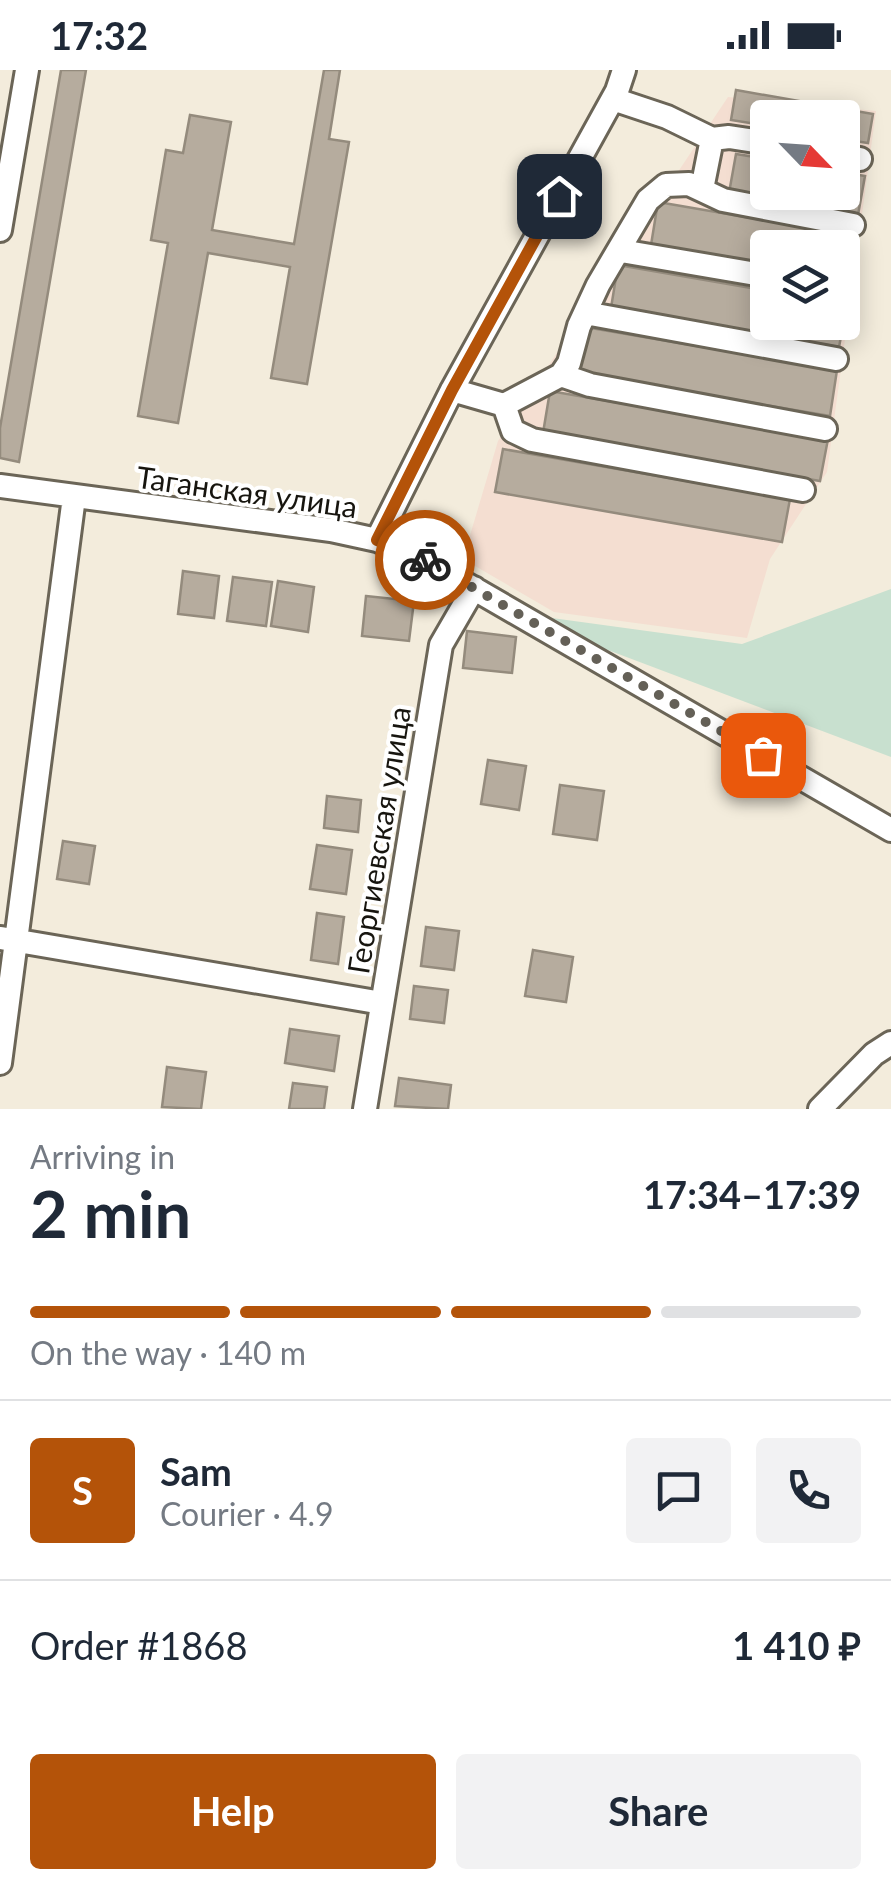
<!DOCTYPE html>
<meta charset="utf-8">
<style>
:root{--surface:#fff;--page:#f2f2f3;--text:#1f2937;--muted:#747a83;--line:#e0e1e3;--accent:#b45309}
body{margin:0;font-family:Lato,sans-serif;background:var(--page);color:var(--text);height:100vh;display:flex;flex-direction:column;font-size:38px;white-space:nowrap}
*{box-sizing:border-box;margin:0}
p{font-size:32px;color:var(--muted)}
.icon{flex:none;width:55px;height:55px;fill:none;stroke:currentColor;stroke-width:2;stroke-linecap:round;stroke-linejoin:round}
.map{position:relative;height:1039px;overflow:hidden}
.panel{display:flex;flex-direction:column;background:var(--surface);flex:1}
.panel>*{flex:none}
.needle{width:65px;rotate:115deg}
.controls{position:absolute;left:750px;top:30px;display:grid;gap:20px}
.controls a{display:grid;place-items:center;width:110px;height:110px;border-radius:10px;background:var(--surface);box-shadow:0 5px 25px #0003;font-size:50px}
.pin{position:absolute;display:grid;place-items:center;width:85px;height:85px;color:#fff;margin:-42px;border-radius:20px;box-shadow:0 5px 15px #0006}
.courier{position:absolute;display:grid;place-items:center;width:100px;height:100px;margin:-50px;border:8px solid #b45309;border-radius:50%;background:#fff;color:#222;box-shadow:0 2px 12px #0007}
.overview em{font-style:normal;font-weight:700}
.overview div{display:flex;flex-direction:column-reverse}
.overview{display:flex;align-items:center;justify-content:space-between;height:170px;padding:0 30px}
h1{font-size:65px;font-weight:700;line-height:75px}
.bar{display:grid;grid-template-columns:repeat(4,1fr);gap:15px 10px;align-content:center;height:120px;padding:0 30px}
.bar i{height:12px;border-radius:8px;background:var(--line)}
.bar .selected{background:var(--accent)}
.bar p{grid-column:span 4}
.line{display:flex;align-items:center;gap:25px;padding:0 30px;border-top:2px solid var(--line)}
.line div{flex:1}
.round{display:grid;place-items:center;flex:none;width:105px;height:105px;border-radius:10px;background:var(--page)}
.button{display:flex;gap:20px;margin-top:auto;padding:20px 30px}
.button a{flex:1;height:115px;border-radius:10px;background:var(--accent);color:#fff;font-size:40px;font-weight:700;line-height:115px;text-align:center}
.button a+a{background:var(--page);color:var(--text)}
.status{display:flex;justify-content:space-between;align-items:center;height:70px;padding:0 50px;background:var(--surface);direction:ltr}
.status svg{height:28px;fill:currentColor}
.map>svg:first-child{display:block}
.industrial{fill:#f4ded1;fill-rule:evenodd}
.green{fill:#c8e0cf}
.building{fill:#b6ac9e;stroke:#948b7d;stroke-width:2.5}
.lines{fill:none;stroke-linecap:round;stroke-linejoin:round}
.minor-casing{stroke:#6b6557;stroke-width:28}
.minor{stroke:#fff;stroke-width:22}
.done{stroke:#646057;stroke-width:10;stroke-dasharray:0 18}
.route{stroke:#b45309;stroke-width:12}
.labels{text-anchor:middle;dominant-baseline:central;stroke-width:8;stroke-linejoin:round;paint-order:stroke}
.street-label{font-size:30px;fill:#17150f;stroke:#fff}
</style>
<div class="status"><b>17:32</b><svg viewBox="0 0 49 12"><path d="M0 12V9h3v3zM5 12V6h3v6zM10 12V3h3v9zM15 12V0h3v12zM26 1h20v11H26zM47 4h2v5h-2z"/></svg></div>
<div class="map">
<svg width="891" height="1039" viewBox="0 0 891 1039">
<rect width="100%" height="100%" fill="#f3ecdc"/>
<path class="industrial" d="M728,27L876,41L827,402L770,489L747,568L554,542L463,489L498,371ZM768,48H842V122H768ZM768,178H842V252H768Z"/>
<path class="green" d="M891,519V687L547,557L552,548L742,574Z"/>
<path class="building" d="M61,0H86L19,392L0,388V358Z
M324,0H340L329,69L349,72L307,314L271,308L290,197L208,183L178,353L138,346L168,173L151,170L166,80L183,83L190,45L231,52L212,160L294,174Z
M736,20L873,44L868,73L842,69V48H768V56L731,50Z
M736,84L768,89V122H842V102L865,106L858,145L729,123Z
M658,132L856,166L849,209L842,208V178H768V195L651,175Z
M618,195L768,221V252H842V234L847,235L839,277L611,238Z
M585,257L837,300L830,346L577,303Z
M550,321L828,369L820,411L543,363Z
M503,379L790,429L782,472L495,422Z
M183,501L219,506L214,548L178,544Z
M233,507L272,512L266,556L227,551Z
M278,511L314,517L308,562L271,556Z
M366,526L414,531L409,571L362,566Z
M467,561L516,567L512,603L463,598Z
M488,690L526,696L519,740L481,734Z
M560,715L604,721L597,770L553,764Z
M327,726L361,730L358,762L324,758Z
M63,771L95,776L89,814L57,809Z
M317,775L352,780L346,824L310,819Z
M317,843L344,847L338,894L311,890Z
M426,857L459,861L454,900L421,896Z
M533,880L573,887L566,932L525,926Z
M414,916L448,920L444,953L410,949Z
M290,959L339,966L334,1001L285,993Z
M167,997L206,1002L201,1039L162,1037Z
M399,1008L451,1015L448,1039L395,1036Z
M293,1013L327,1017L324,1039H289Z"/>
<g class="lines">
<defs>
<path id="minor" d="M613,29L667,47L712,69L702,119
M712,69L729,67L768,73
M842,86L860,89
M0,160L27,0
M621,181L768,206
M842,219L846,220
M585,243L836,289
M561,305L590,315L825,359
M452,320L504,335L513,361L532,370L803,420
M504,335L561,305L569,293L579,256L598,215L648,130L666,115L689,114L723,130L853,155
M0,416L331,460L377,470L421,488L891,760
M377,470L452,320L617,21L624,0
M1,868L382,933
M0,993L74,427
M365,1039L441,575L474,518
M820,1039L874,984L891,973"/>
</defs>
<use href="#minor" class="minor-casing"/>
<use href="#minor" class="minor"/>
</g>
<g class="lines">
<path class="done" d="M425,490L763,685"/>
<path class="route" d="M425,490L377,470L452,320L559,126"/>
</g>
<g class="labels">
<g class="street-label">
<text transform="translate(247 421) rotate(8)">Таганская улица</text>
<text transform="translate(378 770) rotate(-81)">Георгиевская улица</text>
</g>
</g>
</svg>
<div class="controls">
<a><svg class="needle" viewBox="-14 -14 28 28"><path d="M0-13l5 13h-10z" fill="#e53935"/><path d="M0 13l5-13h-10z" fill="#747a83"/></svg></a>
<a><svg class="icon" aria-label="layers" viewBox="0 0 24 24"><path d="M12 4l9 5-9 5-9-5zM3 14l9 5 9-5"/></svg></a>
</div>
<div class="pin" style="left:763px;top:685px;background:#ea580c"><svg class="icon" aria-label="bag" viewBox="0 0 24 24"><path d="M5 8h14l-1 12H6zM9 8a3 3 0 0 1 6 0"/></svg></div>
<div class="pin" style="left:559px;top:126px;background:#1f2937"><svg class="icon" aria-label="home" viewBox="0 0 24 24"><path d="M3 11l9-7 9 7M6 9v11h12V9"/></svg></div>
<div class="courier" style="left:425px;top:490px"><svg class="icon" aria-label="bike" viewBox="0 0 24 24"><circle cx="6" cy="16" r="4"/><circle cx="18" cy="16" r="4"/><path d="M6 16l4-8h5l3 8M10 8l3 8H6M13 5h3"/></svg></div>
</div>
<section class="panel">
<div class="overview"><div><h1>2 min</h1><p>Arriving in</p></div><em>17:34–17:39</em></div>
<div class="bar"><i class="selected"></i><i class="selected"></i><i class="selected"></i><i></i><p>On the way · 140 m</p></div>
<div class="line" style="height:180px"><b class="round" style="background:var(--accent);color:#fff">S</b><div><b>Sam</b><p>Courier · 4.9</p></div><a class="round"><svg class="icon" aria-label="chat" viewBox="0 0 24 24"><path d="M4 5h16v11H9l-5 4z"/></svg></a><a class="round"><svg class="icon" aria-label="phone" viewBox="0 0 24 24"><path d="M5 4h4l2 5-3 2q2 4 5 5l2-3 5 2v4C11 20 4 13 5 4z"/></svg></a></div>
<div class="line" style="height:130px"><div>Order #1868</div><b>1 410 ₽</b></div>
<div class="button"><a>Help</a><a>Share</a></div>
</section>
